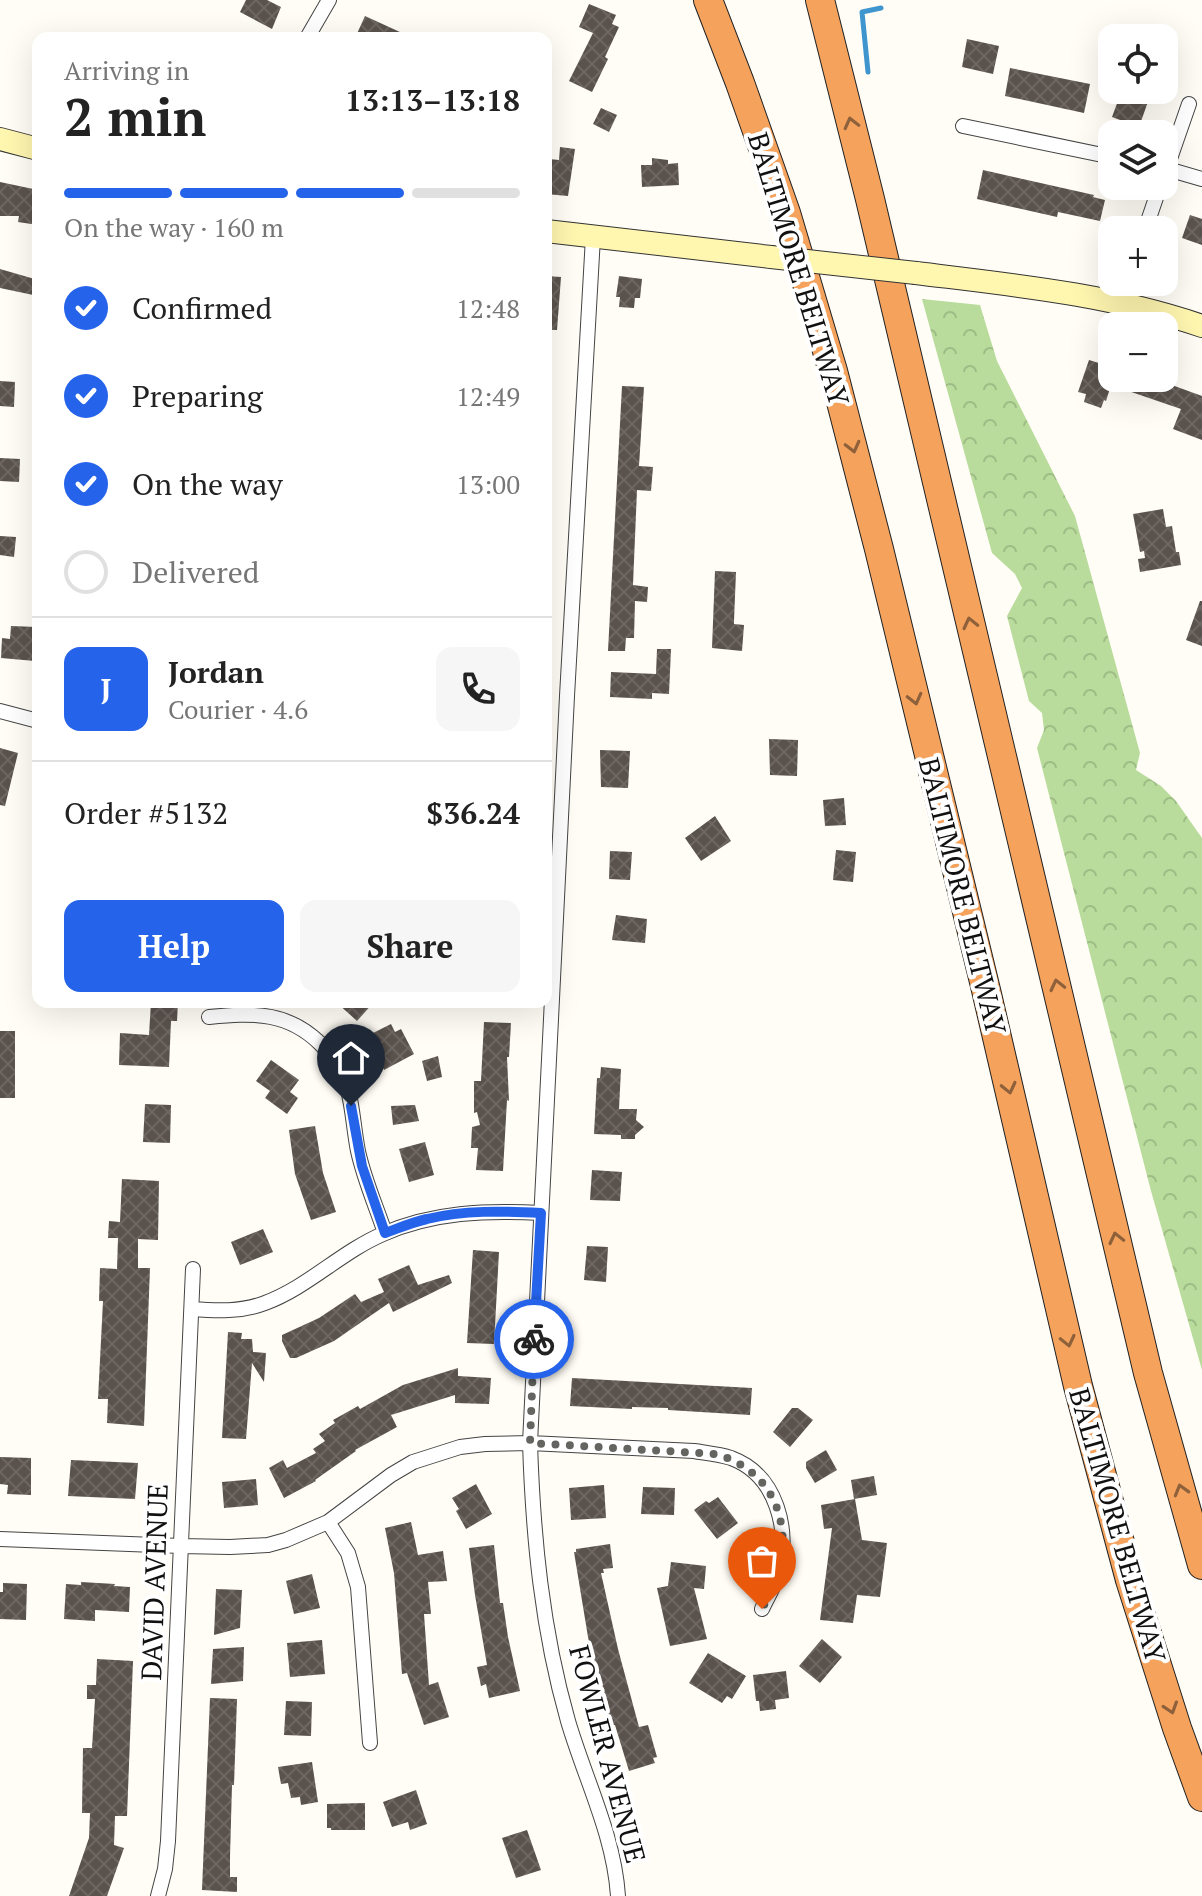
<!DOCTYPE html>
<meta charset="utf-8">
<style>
:root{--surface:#fff;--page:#f6f6f6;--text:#222;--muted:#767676;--line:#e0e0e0;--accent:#2563eb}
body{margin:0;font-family:"PT Serif",serif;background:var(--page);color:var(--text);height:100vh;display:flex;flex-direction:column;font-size:30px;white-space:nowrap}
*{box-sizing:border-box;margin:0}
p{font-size:26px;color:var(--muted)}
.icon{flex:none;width:44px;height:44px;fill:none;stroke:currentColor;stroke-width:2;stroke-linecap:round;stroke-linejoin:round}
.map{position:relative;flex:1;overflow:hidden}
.details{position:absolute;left:32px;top:32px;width:520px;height:976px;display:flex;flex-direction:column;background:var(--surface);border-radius:16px;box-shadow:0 8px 32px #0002}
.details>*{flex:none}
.buttons{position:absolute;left:1098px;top:24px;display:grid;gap:16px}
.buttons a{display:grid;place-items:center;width:80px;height:80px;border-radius:16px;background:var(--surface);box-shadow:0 8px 32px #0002;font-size:40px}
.pin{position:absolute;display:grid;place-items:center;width:68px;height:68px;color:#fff;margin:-82px -34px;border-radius:50% 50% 50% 0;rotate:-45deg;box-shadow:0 0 8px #0007}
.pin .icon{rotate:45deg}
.courier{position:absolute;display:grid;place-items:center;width:80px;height:80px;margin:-40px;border:6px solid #2563eb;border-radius:50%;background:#fff;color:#222;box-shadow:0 2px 10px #0007}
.overview em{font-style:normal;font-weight:700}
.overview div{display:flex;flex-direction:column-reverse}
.overview{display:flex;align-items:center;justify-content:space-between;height:136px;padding:0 32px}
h1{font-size:52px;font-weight:700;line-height:60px}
.bar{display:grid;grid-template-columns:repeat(4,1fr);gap:12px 8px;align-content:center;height:96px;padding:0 32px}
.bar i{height:10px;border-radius:6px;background:var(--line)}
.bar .current{background:var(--accent)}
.bar p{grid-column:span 4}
.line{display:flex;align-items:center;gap:20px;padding:0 32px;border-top:2px solid var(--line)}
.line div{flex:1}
.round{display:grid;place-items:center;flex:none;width:84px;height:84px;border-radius:16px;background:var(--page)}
ol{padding:0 32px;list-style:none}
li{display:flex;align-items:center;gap:24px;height:88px}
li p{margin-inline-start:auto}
li .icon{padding:8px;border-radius:50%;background:var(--accent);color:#fff;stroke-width:4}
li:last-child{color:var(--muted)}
li i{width:44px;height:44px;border:4px solid var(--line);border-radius:50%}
.button{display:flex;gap:16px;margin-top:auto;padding:16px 32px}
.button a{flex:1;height:92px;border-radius:16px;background:var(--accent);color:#fff;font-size:32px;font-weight:700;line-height:92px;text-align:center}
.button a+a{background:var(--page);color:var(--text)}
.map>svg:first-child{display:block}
.forest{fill:url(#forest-crowns)}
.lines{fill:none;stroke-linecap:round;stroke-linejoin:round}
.stream{stroke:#3f96cf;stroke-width:5}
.building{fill:url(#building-cross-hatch)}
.minor-casing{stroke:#444;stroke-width:16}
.secondary-casing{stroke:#333;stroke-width:24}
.motorway-casing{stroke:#222;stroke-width:30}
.minor{stroke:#fff;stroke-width:14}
.secondary{stroke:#fff6b0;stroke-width:22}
.motorway{stroke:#f5a25d;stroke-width:28}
.secondary-bridge-casing{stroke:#333;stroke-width:24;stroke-linecap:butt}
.secondary-bridge{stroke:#fff6b0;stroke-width:22}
.oneway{stroke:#8e613b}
.done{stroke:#646461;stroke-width:8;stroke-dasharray:0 14.4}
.route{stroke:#2563eb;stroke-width:10}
.labels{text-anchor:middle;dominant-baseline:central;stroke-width:8;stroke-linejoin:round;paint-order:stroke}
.street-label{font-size:28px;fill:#111;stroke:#fff}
</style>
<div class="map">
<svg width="1202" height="1896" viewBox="0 0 1202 1896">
<defs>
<pattern id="forest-crowns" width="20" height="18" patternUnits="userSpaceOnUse" patternTransform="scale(2)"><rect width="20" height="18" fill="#b9dc9c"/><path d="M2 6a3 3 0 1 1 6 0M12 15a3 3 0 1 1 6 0" fill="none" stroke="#9ebc85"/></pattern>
<pattern id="building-cross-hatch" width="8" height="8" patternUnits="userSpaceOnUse" patternTransform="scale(2)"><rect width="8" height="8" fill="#5a524d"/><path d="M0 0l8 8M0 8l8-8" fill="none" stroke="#6d6662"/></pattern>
</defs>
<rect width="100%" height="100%" fill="#fffdf5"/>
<path class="forest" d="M922,299L980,305L997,361L1075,516L1140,753L1136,770L1161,786L1176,801L1202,838V1370L1151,1191L1037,748L1044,730L1042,713L1029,701L1007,616L1022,588L1015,574L992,553Z"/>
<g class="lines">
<path class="stream" d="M868,72L862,12L881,8"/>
</g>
<path class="building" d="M246,0H267L281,7L272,29L240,12Z
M589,4L616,15L612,24L619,27L605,57L608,59L592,92L569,81L593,33L579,27Z
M365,16L413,38H355Z
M967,39L999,46L993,74L962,67Z
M1010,68L1090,84L1084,113L1005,96Z
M1122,90H1135L1150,96L1139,127L1112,117Z
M601,108L617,115L609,132L593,124Z
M560,147L575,149L568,196L546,194L549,159L559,160Z
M652,158L668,160V164L678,163L679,185L642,187L641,165H652Z
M983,170L1094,195L1093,197L1105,200L1100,221L1058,212L1057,217L977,199Z
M0,182L38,190V225L18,222L19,216H0Z
M1190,215L1202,219V245L1182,238Z
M0,269L38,280V296L0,288Z
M546,276L561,277L557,330H546Z
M619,276L642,279L640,298H635L634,308L619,307L620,297H616Z
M1089,360L1112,367V378H1171L1169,384L1202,396V440L1173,429L1181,409L1111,385L1106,401L1104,400L1101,408L1084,402L1086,394L1078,392Z
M0,381L15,382L14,407L0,406Z
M622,386L644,387L639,466L653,467L651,491L637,490L633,585L648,587L647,602L635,601L634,638H626L625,651H608Z
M0,458L20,459L19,482L0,481Z
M1163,509L1166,527L1172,526L1176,552H1179L1181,565L1140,572L1138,559L1145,558L1144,551L1140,552L1133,514Z
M0,536L16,537L14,557L0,555Z
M715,571L736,572L734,621V624L744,625L742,651L712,648Z
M1200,601H1202V646L1186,640Z
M11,626L37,627L38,659H35V661L1,658L2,638L10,639Z
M657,649H671L669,694L652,693V699L610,697L611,672L656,674Z
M769,739L798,740L797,776L770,775Z
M0,748L18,753L5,806L0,805Z
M600,750L630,751L628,788L601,787Z
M844,798L846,825L825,826L823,800Z
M715,816L731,841L701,861L685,838Z
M836,850L856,852L853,882L833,880Z
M610,851L632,852L630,880L609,879Z
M616,915L647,919L645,943L612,940Z
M151,1002H178L177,1021H171L169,1067L119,1065L120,1033L149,1035Z
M336,1002H374L357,1021Z
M484,1022L511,1023L509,1057H507L509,1101L507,1100L503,1171L476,1170L478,1148H471L472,1127L480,1125L477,1112L474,1113V1081H481Z
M391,1024L395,1032L401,1029L414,1054L384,1070L367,1036Z
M0,1031H15V1098H0Z
M438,1056L442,1077L427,1081L422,1061Z
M271,1060L299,1080L290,1092L298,1098L287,1114L265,1098L270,1091L256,1081Z
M601,1067L621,1069L619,1109H637L636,1120L644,1127L635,1135V1139H621V1135L594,1134L597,1078H600Z
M145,1104L171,1105L170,1143L143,1142Z
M415,1105L419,1121L393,1125L391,1106Z
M315,1126L323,1173L336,1212L311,1220L295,1174L289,1130Z
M425,1142L434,1175L409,1182L399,1149Z
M592,1170L622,1172L620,1201L590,1200Z
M122,1179L159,1181L158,1240L138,1239V1268H150L144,1426L107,1423L108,1399H98L103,1301H99L100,1268L117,1269L118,1238H108L109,1221L120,1222Z
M263,1229L273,1252L240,1265L231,1242Z
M587,1246L608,1247L606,1282L584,1280Z
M473,1250L499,1252L494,1344L467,1343Z
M409,1265L418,1285L449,1275L452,1283L393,1312L389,1303L334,1341L296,1358H290L282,1341V1335L319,1318L355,1294L361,1302L384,1292L378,1279Z
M228,1332L242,1333L241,1339H252L253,1352L266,1353L264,1382L252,1363L246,1439L222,1438Z
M458,1368V1376L491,1378L489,1404L455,1403V1395L391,1415L397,1427L355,1450L356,1451L315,1480L316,1481L284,1498L269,1468L283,1460L287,1468L316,1453L313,1449L325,1441L319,1434L335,1423L333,1420L358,1406L360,1409L403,1385Z
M572,1378L752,1388L750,1415L668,1410V1408L632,1407V1409L570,1406Z
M792,1408H798L813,1420L790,1447L773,1432Z
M826,1450L837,1470L815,1483L806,1468V1462Z
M0,1457L31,1458V1495L7,1494L8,1485L0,1484Z
M71,1460L138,1463L135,1499L68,1496Z
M874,1476L877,1495L854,1499L851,1480Z
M256,1479L258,1505L224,1508L222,1482Z
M476,1484L492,1514L466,1529L456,1511L459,1509L452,1498Z
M604,1485L606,1518L571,1520L569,1488Z
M643,1487L675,1488L674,1515L641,1514Z
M718,1497L738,1523L717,1539L694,1510L706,1501L709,1503Z
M855,1499L862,1540L887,1543L880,1597L857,1595L853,1623L820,1620L832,1528L824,1529L821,1505Z
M411,1522L418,1555L443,1551L447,1581L428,1582L431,1614H424L429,1685L438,1682L449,1717L424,1725L407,1673L402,1674L394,1573L385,1528Z
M610,1544L613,1568L603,1569L604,1573H601L618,1649L639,1727L648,1725L657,1757L653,1758L655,1763L629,1771L615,1725L610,1726L601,1696L588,1637L574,1552H576V1549Z
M494,1545L500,1603H503L508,1637L520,1691L489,1698L486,1684L481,1686L477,1667L487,1665L475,1595L469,1548Z
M671,1562L706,1566L704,1589L694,1588L707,1639L670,1646L657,1588L668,1586Z
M312,1574L320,1608L294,1614L286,1581Z
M81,1582L115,1584L114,1586L130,1587L129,1612L95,1610V1621L64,1619L66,1584L81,1585Z
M3,1583L27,1584L26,1620L0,1619V1592H3Z
M216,1589L242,1590L240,1628L214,1635Z
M822,1639L842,1657L820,1683L799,1666Z
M322,1640L325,1674L290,1677L287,1643Z
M244,1647L243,1681L211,1684L213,1649Z
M708,1653L746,1676L732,1699L727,1696L722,1703L689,1683Z
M97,1659L133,1661L127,1816H115L114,1845L124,1848L107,1896H69L89,1838L90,1813H82L83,1748H92L95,1699H87V1685H96Z
M786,1671L789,1698L775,1700L776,1709L760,1711L759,1701H756L753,1675Z
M210,1698L237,1699L234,1785H232L230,1857V1877H237V1892L202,1890Z
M286,1701L312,1702L311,1736L284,1735Z
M312,1762L318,1802L301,1805L300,1797L291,1798L288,1783L281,1784L278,1767Z
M416,1790L427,1824L410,1830L408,1822L392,1827L383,1802Z
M365,1803V1830H331V1828H327V1804Z
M527,1830L541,1870L516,1878L502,1838Z"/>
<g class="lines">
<defs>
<path id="minor" d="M307,38L329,0
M963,126L1112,157
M1164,168L1202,179
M1164,176L1189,104
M1145,230L1160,186
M593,237L567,696L530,1443C533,1537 542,1630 568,1721C585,1779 614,1835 618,1896
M1119,302L1126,282
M0,711L38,721
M209,1017C229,1015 250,1013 271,1017C307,1024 338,1054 348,1090C353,1109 354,1131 358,1151C364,1179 376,1206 385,1233
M192,1309C217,1311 241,1312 265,1303C308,1287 341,1252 383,1234C433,1212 486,1210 541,1213
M328,1522L348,1553L358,1587L370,1743
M0,1539L181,1546L230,1547L268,1545L286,1540L328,1522L391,1475L413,1462L460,1447L485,1444L530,1443L694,1451C706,1453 719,1454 731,1458C777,1475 791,1531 778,1575C774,1587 767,1598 762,1609
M158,1896L165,1869L168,1841L193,1269"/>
<path id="secondary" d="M0,139L38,149
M546,231L771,257
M916,273C1013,285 1109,294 1202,326"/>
<path id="motorway" d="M708,0L740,83L786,213L833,371L879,549L986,990L1078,1386L1130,1580L1177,1728L1202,1797
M820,0L870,199L1148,1373L1202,1565"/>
</defs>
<use href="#minor" class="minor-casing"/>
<use href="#secondary" class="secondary-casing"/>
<use href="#motorway" class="motorway-casing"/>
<use href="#minor" class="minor"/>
<use href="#secondary" class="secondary"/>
<use href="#motorway" class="motorway"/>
<defs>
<path id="secondary-bridge" d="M771,257L916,273"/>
</defs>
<use href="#secondary-bridge" class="secondary-bridge-casing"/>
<use href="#secondary-bridge" class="secondary-bridge"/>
</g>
<defs><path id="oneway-chevron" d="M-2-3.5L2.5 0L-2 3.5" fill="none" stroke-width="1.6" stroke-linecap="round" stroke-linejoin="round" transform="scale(2)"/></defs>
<g class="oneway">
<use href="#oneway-chevron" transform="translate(851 123) rotate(-104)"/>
<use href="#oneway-chevron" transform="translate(853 447) rotate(76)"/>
<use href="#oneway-chevron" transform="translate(970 623) rotate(-103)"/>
<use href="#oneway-chevron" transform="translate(915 699) rotate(76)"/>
<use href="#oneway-chevron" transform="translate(1057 985) rotate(-103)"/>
<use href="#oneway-chevron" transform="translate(1009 1088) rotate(77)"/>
<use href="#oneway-chevron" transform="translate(1116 1238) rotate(-103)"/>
<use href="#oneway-chevron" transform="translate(1068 1341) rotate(77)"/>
<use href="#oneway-chevron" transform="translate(1181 1490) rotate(-106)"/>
<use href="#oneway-chevron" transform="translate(1171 1708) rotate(72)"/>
</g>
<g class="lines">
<path class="done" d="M534,1339L530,1443L715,1454C771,1469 793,1520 778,1574C775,1586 767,1598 762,1609"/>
<path class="route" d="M351,1106L362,1166L385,1233C399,1228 413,1222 427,1219C464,1210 503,1211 541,1213L534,1339"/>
</g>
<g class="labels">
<g class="street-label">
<text transform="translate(799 269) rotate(73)">BALTIMORE BELTWAY</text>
<text transform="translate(963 896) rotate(76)">BALTIMORE BELTWAY</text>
<text transform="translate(1118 1525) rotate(74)">BALTIMORE BELTWAY</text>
<text transform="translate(154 1582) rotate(-88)">DAVID AVENUE</text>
<text transform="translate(608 1754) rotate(75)">FOWLER AVENUE</text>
</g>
</g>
</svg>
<div class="buttons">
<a><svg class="icon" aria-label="locate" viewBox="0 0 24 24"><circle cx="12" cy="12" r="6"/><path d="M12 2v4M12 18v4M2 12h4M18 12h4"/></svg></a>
<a><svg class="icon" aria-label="layers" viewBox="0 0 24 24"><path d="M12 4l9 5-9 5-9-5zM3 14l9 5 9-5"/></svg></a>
<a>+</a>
<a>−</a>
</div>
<div class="pin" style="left:762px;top:1609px;background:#ea580c"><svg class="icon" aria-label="bag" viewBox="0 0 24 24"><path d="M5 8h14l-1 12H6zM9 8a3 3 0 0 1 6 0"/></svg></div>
<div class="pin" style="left:351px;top:1106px;background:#1f2937"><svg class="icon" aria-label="home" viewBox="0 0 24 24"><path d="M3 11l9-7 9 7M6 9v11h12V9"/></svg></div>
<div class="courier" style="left:534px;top:1339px"><svg class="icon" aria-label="bike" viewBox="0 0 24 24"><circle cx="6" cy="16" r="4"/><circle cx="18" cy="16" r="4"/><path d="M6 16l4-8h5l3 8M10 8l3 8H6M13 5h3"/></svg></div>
<section class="details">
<div class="overview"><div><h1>2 min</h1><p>Arriving in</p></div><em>13:13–13:18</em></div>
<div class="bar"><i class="current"></i><i class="current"></i><i class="current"></i><i></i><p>On the way · 160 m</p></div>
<ol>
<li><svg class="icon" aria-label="check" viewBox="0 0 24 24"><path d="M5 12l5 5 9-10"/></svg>Confirmed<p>12:48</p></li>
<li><svg class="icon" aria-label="check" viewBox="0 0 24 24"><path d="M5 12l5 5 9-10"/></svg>Preparing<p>12:49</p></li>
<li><svg class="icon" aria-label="check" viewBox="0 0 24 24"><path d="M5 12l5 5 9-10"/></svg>On the way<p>13:00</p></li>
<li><i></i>Delivered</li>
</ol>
<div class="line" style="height:144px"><b class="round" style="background:var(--accent);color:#fff">J</b><div><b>Jordan</b><p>Courier · 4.6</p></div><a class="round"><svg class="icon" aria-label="phone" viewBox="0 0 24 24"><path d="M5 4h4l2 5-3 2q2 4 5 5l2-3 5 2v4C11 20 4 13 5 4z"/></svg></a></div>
<div class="line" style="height:104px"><div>Order #5132</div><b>$36.24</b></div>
<div class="button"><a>Help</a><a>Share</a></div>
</section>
</div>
